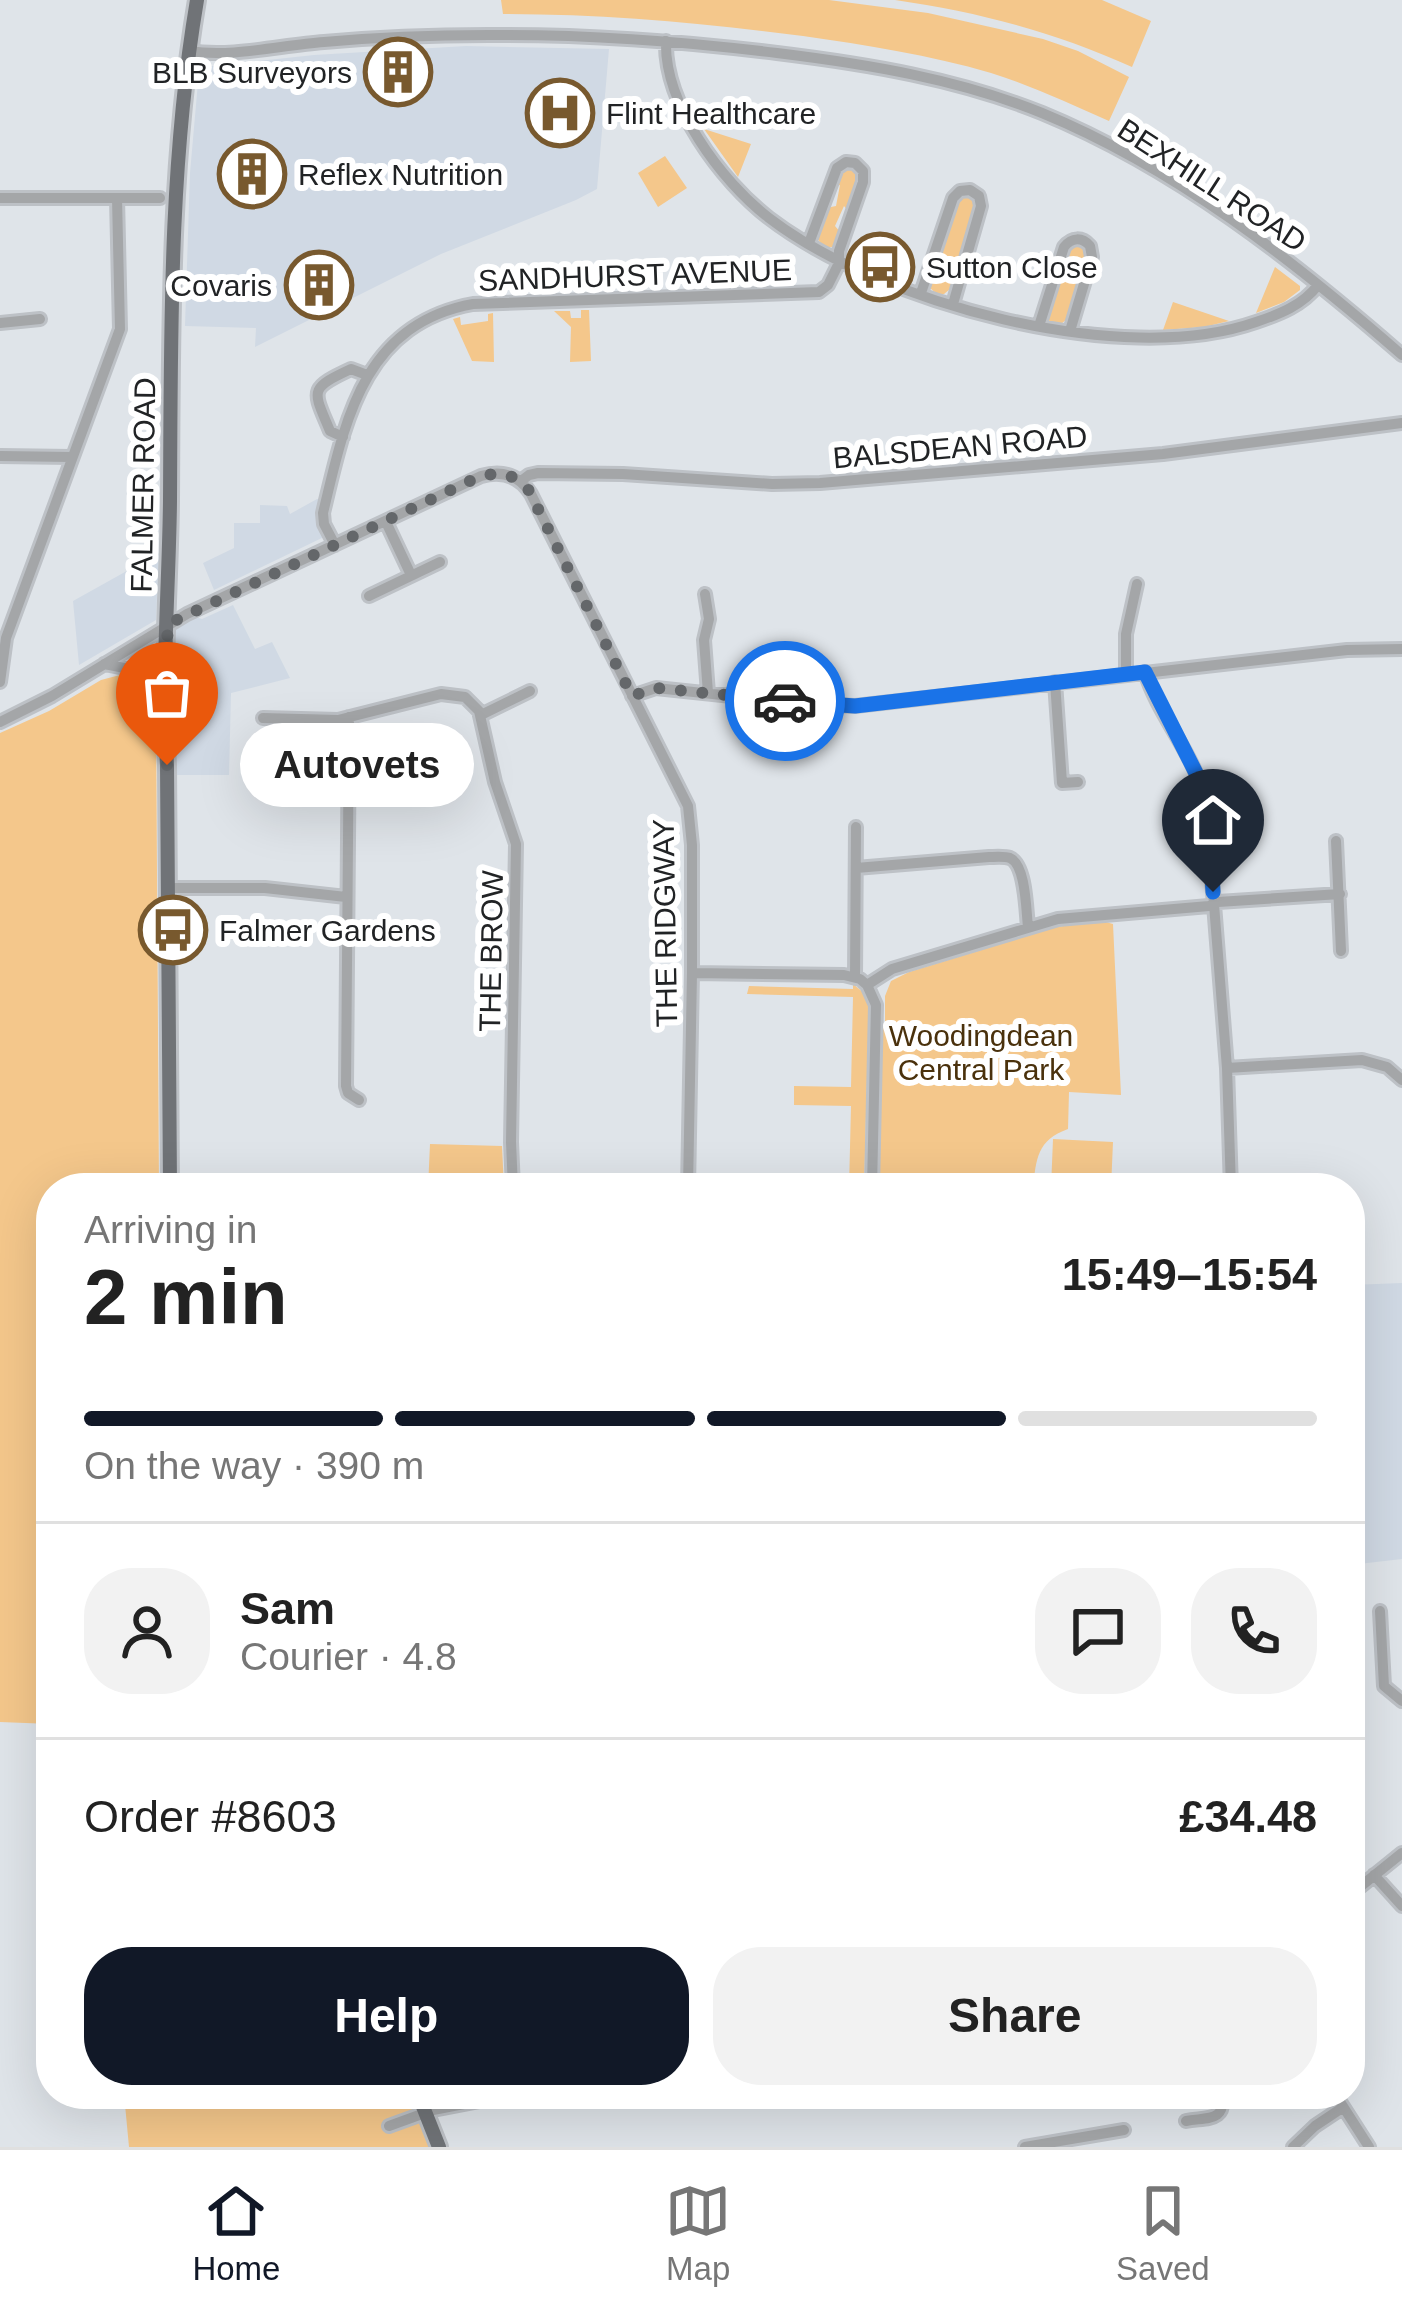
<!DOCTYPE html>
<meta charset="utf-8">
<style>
:root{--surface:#fff;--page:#f2f2f2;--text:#222;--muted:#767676;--line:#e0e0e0;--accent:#111827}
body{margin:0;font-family:Helvetica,sans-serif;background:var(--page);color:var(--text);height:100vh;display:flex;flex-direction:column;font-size:45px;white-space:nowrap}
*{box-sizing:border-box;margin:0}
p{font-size:39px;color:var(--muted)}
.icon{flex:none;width:66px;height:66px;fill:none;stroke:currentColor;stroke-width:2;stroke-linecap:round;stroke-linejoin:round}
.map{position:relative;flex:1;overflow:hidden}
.sheet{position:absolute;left:36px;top:1173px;width:1329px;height:936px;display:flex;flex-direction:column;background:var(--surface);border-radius:48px;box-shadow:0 12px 48px #0002}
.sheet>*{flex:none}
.pin{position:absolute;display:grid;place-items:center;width:102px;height:102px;color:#fff;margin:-123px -51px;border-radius:50% 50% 50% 0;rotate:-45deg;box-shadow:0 0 12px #0007}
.pin .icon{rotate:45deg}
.courier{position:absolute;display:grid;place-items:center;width:120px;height:120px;margin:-60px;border:9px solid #1a73e8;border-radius:50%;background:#fff;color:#222;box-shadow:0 3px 15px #0007}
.bubble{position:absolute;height:84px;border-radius:42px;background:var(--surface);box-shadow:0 12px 48px #0002;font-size:39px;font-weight:700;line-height:84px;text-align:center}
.headline em{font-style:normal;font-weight:700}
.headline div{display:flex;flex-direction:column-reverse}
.headline{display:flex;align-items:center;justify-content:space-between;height:204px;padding:0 48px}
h1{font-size:78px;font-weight:700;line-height:90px}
.bar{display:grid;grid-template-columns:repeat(4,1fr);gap:18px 12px;align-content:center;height:144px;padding:0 48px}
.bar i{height:15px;border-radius:9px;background:var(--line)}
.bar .current{background:var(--accent)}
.bar p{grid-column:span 4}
.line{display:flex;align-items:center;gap:30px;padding:0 48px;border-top:3px solid var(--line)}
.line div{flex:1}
.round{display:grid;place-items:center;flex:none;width:126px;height:126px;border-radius:48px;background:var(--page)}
.cta{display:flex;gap:24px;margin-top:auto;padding:24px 48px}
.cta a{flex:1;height:138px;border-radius:48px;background:var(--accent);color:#fff;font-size:48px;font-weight:700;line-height:138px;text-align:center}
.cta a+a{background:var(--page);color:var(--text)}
.tabs{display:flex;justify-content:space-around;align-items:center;height:168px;border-top:3px solid var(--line);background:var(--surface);font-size:33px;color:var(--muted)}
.tabs a{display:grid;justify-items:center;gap:6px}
.tabs .current{color:var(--accent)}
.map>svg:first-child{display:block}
.built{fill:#d0d9e4}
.green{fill:#f4c78b}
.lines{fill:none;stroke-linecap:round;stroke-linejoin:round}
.minor-casing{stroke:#bdc1c6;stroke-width:16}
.major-casing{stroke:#bdc1c6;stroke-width:20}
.minor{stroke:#a4a6a8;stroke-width:10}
.major{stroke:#707377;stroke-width:14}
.done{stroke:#64676a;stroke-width:12;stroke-dasharray:0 21.6}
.route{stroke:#1a73e8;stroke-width:15}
.labels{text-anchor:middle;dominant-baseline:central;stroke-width:12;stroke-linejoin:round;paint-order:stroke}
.poi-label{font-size:30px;fill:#212325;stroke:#fff;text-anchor:start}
.street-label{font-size:30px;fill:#212325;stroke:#fff}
.park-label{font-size:30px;fill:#4a310c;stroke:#fff}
</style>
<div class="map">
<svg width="1402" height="2147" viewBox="0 0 1402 2147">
<rect width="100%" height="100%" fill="#dfe4e9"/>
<path class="built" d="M466,46L609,49L597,189L576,200L441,254L255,347L256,328L185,326L190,173L199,71L203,67L314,55Z
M317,499H325L326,536L214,590L203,563L234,548V523H260V505L287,506L290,514Z
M159,553L156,620L79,665L73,601Z
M233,605L255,649L272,642L290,678L231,693L229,775H172V676L203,675L202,659H173V631L196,617L202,619Z
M1402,1283V1559L1350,1565V1285Z"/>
<path class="green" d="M501,0H829L928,13L1043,39L1078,51L1129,77L1109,121C1070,104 1032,86 991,73C930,55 866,45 803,36C703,23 603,14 503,14Z
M895,0H1102L1151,21L1132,67C1055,32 978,12 895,0Z
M704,129L751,144L738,177Z
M665,156L687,188L658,207L638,173Z
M850,166C867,176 853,196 848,211L844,206L835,226L841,233L835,246C826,250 820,244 816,236L826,208L836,206L840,185L833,187L837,174Z
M970,193L978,204L950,289L944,294H937L930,288L929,282L957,197Z
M1079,244L1086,249L1088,256L1067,319L1061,324H1052L1047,318L1068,247Z
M1275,267L1300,286V290L1284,302L1256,313Z
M1173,302L1229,321L1204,327L1163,330Z
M581,310H589L591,361L570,362L571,327L554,311H570L571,318H581Z
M493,313L494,362L472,361L453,319L460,317L461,325L488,321V314Z
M120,675C151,681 145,692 156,713L159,1188H51V1724L0,1722V733L49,711L101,680Z
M1102,921L1113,924L1121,1095L1069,1092L1068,1129C1037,1140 1036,1159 1033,1188H878L881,1026L885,1025V996L891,981L909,972L1056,927Z
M853,984L864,993L869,1006L864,1188H849L851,1106L794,1105V1086L851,1087L853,997L747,994L749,986L853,989Z
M1053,1139L1113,1142L1111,1188H1051Z
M430,1144L502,1146L504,1188H428Z
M124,2094H410L432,2147H129Z"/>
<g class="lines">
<defs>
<path id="minor" d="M666,41C664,104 721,181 769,218C880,303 1122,369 1256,322C1280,314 1303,305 1318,285
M189,51C232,58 281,45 324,42C379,37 433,35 488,35C585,34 681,41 777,53C867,64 958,79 1042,113C1176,168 1294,261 1402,355
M0,198H160
M921,293L953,198L960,191L970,190L979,196L981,206L953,304
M0,323L40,319
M1039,326L1064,247C1072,237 1082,237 1090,246L1092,257L1070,331
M343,437L330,431C313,390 308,389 351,369L367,375
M0,456L71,457
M521,481L529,475L538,473L623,474L772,484L820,483L1163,454L1402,423
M386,522L411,575
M335,545L324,524L323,513C345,421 363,324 473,304L819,292L828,285L839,263V251L863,182V171L855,163L846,162L837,168L809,243
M705,594L709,619L704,640L708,693
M369,596L440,562
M104,664C131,669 153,671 164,700
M1145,672C1159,718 1196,755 1206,804L1227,1068L1231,1188
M1126,673V634L1137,584
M0,682L6,638L120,329L117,198
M1055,682L1062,783L1078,782
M632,696L656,688L798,703L855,706L1347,650L1402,649
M481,715L530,691
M349,717L346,1086L348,1093L359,1100
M263,718L338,720L441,694L465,697L479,711L495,782L516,844L511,1142L513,1188
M0,722L52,696L187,614L481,476C502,470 519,475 531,494L688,806L692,845V973L688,1188
M331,789L366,792
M1336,841L1341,951
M856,868L989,857C994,857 1005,856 1010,858C1026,865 1026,910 1028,927
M168,888H265L346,897
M692,973L844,975L860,979L867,985
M855,977L856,827
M867,985L892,969L1058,919L1209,906L1218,902L1340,894
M867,985L876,1005L872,1188
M1227,1068L1362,1060L1387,1067L1402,1080
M1380,1611L1384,1686L1402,1701
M1374,1875L1402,1906
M1350,1895L1402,1853
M1335,2094L1369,2147
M1186,2121C1208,2117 1226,2122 1222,2094
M389,2126L433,2110L516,2094
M1025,2147L1124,2130
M1293,2147L1315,2126L1342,2108"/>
<path id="major" d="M170,1188L167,765C161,678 169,588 170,501C171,334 169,165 197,0
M418,2094L439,2147"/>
</defs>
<use href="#minor" class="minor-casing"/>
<use href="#major" class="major-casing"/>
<use href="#minor" class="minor"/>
<use href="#major" class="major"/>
</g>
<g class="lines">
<path class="done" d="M167,765L164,700L168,624L472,480C494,471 512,471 528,489L632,696L656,688L785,701"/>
<path class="route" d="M785,701L855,706L1145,672L1201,783L1208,813L1213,892"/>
</g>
<defs>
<symbol id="building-ring" viewBox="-11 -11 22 22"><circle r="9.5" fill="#fff" stroke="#78592e" stroke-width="1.5"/><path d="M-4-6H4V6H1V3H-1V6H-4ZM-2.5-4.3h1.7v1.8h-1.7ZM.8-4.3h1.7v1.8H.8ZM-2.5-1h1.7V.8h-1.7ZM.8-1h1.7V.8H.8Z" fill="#78592e"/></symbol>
<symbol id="hospital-ring" viewBox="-11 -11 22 22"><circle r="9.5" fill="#fff" stroke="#78592e" stroke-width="1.5"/><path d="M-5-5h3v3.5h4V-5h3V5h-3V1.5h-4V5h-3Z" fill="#78592e"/></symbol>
<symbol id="bus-ring" viewBox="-11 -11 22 22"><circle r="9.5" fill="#fff" stroke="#78592e" stroke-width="1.5"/><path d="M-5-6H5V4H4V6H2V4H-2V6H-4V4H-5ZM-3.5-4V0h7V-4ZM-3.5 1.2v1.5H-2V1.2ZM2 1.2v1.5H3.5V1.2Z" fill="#78592e"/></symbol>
</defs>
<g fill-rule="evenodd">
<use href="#building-ring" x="360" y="34" width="76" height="76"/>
<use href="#hospital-ring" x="522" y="75" width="76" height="76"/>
<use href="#building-ring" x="214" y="136" width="76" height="76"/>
<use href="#bus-ring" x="842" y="229" width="76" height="76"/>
<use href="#building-ring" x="281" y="247" width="76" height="76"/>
<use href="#bus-ring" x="135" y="892" width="76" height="76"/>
</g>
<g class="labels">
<g class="poi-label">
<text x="352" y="72" text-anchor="end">BLB Surveyors</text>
<text x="606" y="113">Flint Healthcare</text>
<text x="298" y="174">Reflex Nutrition</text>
<text x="926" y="267">Sutton Close</text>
<text x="272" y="285" text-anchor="end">Covaris</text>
<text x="219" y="930">Falmer Gardens</text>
</g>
<g class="street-label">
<text transform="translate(1212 185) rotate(33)">BEXHILL ROAD</text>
<text transform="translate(635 275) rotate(-2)">SANDHURST AVENUE</text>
<text transform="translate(960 447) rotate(-5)">BALSDEAN ROAD</text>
<text transform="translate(143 485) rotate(-89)">FALMER ROAD</text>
<text transform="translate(665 923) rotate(-91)">THE RIDGWAY</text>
<text transform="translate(491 951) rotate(-89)">THE BROW</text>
</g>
<g class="park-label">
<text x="981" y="1035">Woodingdean<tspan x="981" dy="34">Central Park</tspan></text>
</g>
</g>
</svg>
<div class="pin" style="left:167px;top:765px;background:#ea580c"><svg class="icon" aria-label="bag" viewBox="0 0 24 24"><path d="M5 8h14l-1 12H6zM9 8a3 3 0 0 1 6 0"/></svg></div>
<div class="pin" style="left:1213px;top:892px;background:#1f2937"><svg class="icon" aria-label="home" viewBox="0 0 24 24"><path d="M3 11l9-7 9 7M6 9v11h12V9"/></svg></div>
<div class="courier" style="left:785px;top:701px"><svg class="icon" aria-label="car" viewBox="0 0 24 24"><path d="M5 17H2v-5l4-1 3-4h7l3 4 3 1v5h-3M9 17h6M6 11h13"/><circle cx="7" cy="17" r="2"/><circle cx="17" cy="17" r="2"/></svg></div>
<div class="bubble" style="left:240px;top:723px;width:234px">Autovets</div>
<section class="sheet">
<div class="headline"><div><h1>2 min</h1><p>Arriving in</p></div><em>15:49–15:54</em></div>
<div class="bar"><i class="current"></i><i class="current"></i><i class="current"></i><i></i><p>On the way · 390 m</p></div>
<div class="line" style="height:216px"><a class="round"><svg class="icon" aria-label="person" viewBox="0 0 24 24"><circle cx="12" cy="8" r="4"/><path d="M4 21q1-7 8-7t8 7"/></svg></a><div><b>Sam</b><p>Courier · 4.8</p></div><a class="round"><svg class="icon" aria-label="chat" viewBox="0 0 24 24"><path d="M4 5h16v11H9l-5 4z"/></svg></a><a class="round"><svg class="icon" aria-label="phone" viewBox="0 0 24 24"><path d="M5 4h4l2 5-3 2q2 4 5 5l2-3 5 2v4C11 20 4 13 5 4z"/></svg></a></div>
<div class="line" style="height:156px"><div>Order #8603</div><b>£34.48</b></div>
<div class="cta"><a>Help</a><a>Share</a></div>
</section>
</div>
<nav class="tabs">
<a class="current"><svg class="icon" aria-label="home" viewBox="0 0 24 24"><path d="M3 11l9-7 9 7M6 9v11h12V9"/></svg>Home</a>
<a><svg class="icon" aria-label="map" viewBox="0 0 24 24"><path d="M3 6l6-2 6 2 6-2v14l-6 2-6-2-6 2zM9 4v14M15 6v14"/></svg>Map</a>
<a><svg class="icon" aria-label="saved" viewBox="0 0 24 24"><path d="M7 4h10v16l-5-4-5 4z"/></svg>Saved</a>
</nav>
